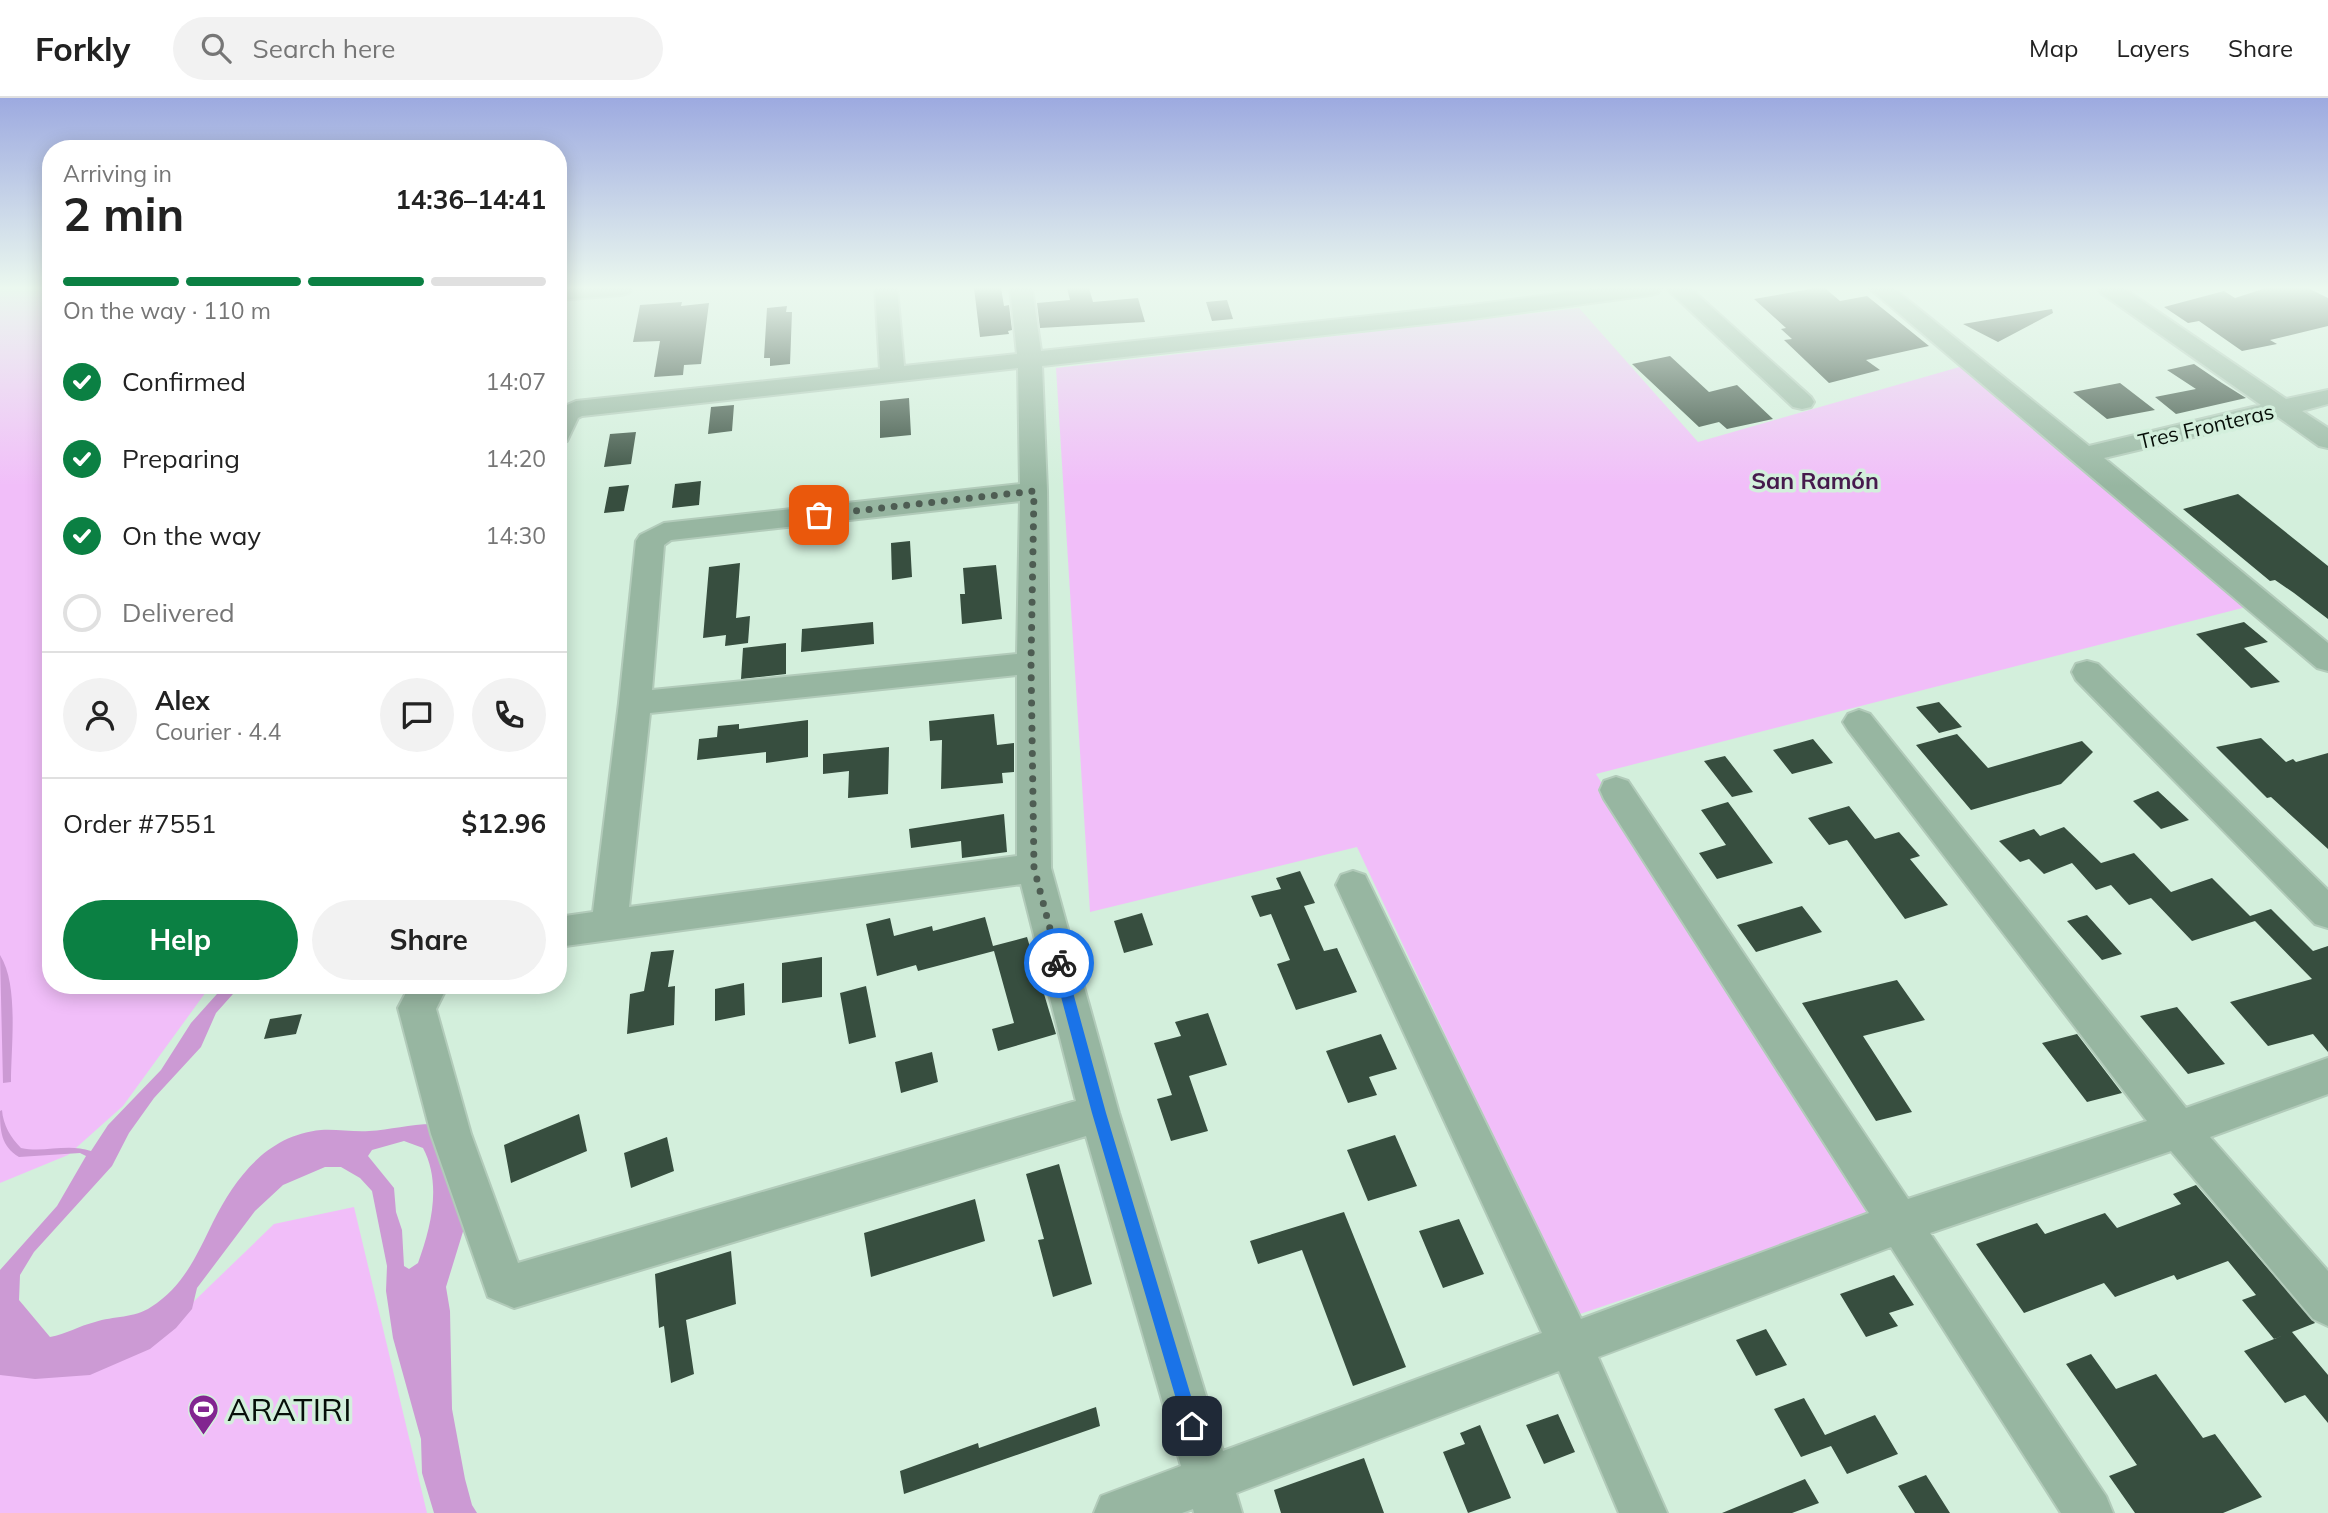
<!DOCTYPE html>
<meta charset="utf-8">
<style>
:root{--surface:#fff;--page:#f2f2f2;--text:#222;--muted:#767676;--line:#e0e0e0;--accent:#0b8043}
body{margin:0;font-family:Mulish,sans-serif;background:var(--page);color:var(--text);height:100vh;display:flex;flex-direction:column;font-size:26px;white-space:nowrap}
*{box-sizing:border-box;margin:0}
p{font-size:23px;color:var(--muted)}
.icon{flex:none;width:38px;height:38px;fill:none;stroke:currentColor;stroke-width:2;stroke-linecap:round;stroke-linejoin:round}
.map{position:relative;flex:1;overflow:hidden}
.details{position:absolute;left:42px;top:42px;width:525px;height:854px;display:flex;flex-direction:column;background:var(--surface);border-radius:28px;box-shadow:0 4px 18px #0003}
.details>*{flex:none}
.pin{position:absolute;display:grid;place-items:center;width:60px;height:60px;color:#fff;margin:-30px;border-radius:14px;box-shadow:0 4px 10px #0006}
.courier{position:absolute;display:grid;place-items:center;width:70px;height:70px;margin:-35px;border:5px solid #1a73e8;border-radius:50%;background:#fff;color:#222;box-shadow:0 2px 9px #0007}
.overview em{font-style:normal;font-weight:700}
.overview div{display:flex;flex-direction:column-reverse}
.overview{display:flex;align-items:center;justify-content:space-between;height:119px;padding:0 21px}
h1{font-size:46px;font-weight:700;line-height:52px}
.bar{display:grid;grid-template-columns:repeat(4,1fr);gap:10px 7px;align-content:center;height:84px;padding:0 21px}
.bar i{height:9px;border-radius:5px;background:var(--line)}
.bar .active{background:var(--accent)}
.bar p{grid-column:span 4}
.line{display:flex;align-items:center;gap:18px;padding:0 21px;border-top:2px solid var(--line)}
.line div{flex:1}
.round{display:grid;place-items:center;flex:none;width:74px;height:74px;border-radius:37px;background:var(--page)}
ol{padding:0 21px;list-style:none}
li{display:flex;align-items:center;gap:21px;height:77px}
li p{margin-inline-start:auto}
li .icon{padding:7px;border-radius:50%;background:var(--accent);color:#fff;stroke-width:4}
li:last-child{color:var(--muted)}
li i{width:38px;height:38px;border:4px solid var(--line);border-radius:50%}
.action{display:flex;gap:14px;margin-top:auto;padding:14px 21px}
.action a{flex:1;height:80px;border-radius:42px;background:var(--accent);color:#fff;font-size:28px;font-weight:700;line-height:80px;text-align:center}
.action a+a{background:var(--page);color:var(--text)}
header{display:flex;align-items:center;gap:42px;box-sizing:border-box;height:98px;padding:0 35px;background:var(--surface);border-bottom:2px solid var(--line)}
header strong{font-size:33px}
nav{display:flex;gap:38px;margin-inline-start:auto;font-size:24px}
.search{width:490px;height:63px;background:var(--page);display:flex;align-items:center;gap:18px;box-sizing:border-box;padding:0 24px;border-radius:38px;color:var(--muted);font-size:26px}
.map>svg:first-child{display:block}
.green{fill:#f1bef9}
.water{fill:#cc9ad4;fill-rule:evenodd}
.building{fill:#374e3f}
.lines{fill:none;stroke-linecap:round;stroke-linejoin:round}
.minor-casing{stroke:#b2cbba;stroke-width:4}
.minor{fill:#97b6a1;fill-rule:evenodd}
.route{fill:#1a73e8}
.done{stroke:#4e5d53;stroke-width:7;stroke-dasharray:0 12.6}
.labels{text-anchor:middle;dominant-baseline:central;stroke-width:7;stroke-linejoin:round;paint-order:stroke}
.far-street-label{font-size:21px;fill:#070f09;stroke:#d3efdc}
.far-neighbourhood-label{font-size:23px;font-weight:bold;fill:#461a4d;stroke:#d3efdc}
.near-poi-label{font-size:32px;fill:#070f09;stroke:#d3efdc;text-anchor:start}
</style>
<header>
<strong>Forkly</strong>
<div class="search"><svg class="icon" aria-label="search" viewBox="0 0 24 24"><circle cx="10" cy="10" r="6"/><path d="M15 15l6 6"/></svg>Search here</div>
<nav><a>Map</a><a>Layers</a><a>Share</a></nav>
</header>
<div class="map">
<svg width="2328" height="1415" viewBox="0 0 2328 1415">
<rect width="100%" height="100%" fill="#d3efdc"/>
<path class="green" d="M0,190H51V887H211L123,1008L68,1057L0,1085Z
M1579,210L1698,344L1970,266L2254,507L1596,676L1870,1118L1577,1217L1357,749L1090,814L1056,270Z
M354,1109L427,1415H0V1261L187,1210L274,1126Z"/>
<path class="water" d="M0,857C19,887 11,947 11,984L3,985Z
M225,887H241L216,915L201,949L154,1000L129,1035L112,1068L34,1154L20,1177L19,1202L50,1239C66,1236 79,1228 95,1224C113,1218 135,1220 151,1209C183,1189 197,1157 213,1124C235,1080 267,1037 321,1032C336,1031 353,1034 369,1033C390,1032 410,1026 432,1026L465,1127L446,1189L450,1213L452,1311L465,1381L472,1407L477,1415H434L422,1375L421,1341L393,1240L386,1193L387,1168L372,1093L360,1080L341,1069H325L283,1087L255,1113L197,1190L192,1211L176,1230L150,1251L90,1277L35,1281L0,1277V1172L57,1108L86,1058L80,1055L19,1059C1,1048 0,1033 0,1013L2,1012C3,1027 11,1040 21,1050C45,1055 67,1045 91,1053L108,1027L161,972L191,925ZM404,1043L423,1050C442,1086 431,1129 418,1165L409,1171L404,1168L402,1132L396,1114L394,1090L368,1058L372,1052Z"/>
<path class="building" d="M974,190H1001L1004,208L1009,207L1012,232L1008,233L1009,236L980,239Z
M1067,190H1089L1093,204L1138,200L1145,224L1040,230L1037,205L1070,202Z
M1816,190H1825L1840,203L1867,198L1929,248L1866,262L1880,272L1829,285L1784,242L1792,241L1781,231L1786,230L1754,201Z
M2266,190H2308L2328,200V228L2270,242L2277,246L2242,253L2199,223L2188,225L2164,209L2224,193L2235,200Z
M1227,202L1233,221L1212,223L1206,204Z
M682,204L681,208L709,205L701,266L684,267L683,277L654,279L660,243L633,244L640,207Z
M787,208L786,214H792L790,266L770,268V260H764L767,210Z
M2052,211L2053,215L1998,244L1963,226Z
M1670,258L1709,294L1737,287L1773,321L1727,331L1719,324L1699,329L1632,266Z
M2194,266L2222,285L2246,300L2176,316L2155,299L2196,291L2167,272Z
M2120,285L2155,312L2107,321L2073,294Z
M909,300L911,337L880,340V303Z
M734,307L732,333L708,336L711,309Z
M636,334L631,366L604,369L610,336Z
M701,383L699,407L672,410L675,386Z
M629,387L624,413L604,415L609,389Z
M2238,396L2328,468V521L2294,495L2275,482L2270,483L2183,411Z
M910,443L912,479L892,482L891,445Z
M740,465L736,520L750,518L748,545L725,548L726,537L703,540L709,469Z
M996,467L1002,521L962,526L960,496H965L963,470Z
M873,524L874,546L801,554L802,531Z
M2244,524L2268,544L2244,550L2280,584L2251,590L2196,536Z
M786,545V576L741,581L743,550Z
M1939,604L1962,629L1939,635L1916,609Z
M994,616L997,647L1014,645V674L1002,675L1003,685L941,691L942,642L930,643L929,623Z
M808,622V659L766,665V654L697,662L699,641L717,639L718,628L739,626V631Z
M1957,636L1988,670L2082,643L2093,654L2061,686L1971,712L1916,647Z
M2261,640L2286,664L2293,661L2296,664L2328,655V751L2271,699L2267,700L2216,649Z
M1813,641L1833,665L1792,676L1773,652Z
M889,649L888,696L848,700L849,673L823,676V656Z
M1725,658L1753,694L1732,699L1704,663Z
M2158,693L2189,722L2161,731L2133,703Z
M1728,704L1773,765L1717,781L1699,755L1726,747L1701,712Z
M1849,708L1875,741L1899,734L1920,758L1910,761L1948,807L1905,821L1847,742L1829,747L1808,720Z
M1004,716L1007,754L962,760L961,743L911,750L909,731Z
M2064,729L2101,765L2134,755L2171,794L2212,780L2250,818L2271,811L2313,853L2328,848V954L2313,936L2268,948L2230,904L2312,881L2255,823L2192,843L2151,800L2129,807L2111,787L2096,792L2072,765L2044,776L2029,761L2020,764L1999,743L2034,731L2040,738Z
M1300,773L1315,805L1304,808L1324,853L1337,850L1357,894L1296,912L1277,866L1290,862L1271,816L1260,819L1251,798L1281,791L1276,780Z
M1802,808L1822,834L1756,854L1737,827Z
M1142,815L1153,847L1124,855L1114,823Z
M2087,817L2122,856L2102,862L2067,823Z
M985,819L993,848L1027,839L1056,936L998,953L992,931L1014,925L994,853L918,873L916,867L877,878L866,826L890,820L894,838L932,828L933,833Z
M674,852L668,889L675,888L674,927L627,936L630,896L644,893L651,854Z
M822,859V899L782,905V865Z
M1897,882L1925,922L1863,938L1912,1014L1876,1023L1802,905Z
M744,885L745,917L715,923V891Z
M866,888L876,939L849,946L840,895Z
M2177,909L2225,966L2188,976L2140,918Z
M1208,915L1227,967L1189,978L1208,1033L1171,1043L1157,1001L1172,997L1154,945L1181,938L1175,924Z
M302,916L296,936L264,941L270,921Z
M1381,936L1397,971L1369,979L1377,997L1348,1005L1326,953Z
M2077,936L2122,995L2087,1004L2042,945Z
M932,954L938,984L901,995L895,964Z
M579,1016L587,1053L511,1085L504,1047Z
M1395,1037L1417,1088L1368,1103L1347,1052Z
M667,1039L674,1073L631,1090L624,1055Z
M1059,1066L1092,1186L1053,1199L1038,1142L1044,1141L1026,1076Z
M2196,1087L2315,1225L2292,1234L2328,1277V1325L2305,1297L2285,1305L2244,1253L2289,1235L2274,1241L2242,1202L2256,1197L2228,1163L2177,1182L2174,1177L2115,1199L2104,1185L2024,1215L1976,1146L2037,1125L2045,1136L2105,1115L2117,1130L2181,1106L2173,1096Z
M975,1101L985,1143L871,1179L864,1135Z
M1344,1114L1406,1269L1353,1288L1302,1152L1258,1166L1250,1143Z
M1459,1121L1484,1176L1443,1190L1419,1133Z
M731,1153L736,1206L686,1222L694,1276L671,1285L664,1228L659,1230L655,1176Z
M1894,1177L1914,1207L1889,1215L1898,1228L1866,1239L1840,1196Z
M1766,1231L1787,1267L1756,1278L1736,1242Z
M2091,1256L2116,1291L2156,1276L2203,1340L2215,1336L2262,1399L2223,1415H2135L2109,1378L2137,1367L2066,1266Z
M1804,1300L1825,1337L1875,1317L1898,1356L1847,1376L1831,1348L1801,1359L1774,1311Z
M1096,1309L1100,1328L904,1396L900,1373L978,1345L979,1350Z
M1558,1316L1575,1354L1544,1366L1526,1327Z
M1480,1327L1511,1400L1468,1415L1443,1354L1465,1346L1460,1335Z
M1364,1360L1384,1415H1281L1274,1392Z
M1926,1377L1950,1415H1915L1898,1388Z
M1805,1381L1819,1405L1792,1415H1722Z"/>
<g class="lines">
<defs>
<path id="minor" d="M558,190H632L629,195L621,197L558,202Z
M875,190H897L904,268L1017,256L1010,190H1032L1041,253L1472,207L1602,190H1661L1658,195L1650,197L1472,221L1042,268L1047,393L1051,770L1119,1015L1223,1353L1542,1235L1336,787L1341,777L1353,773L1365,777L1581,1221L1869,1115L1604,701L1600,692L1604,683L1616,679L1628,683L1908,1101L2147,1023L1848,632L1843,624L1848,616L1859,612L1870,616L2186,1010L2328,960V996L2210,1039L2328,1173V1228L2313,1221L2171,1053L1930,1135L2106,1398L2113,1415H2061L1891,1149L1598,1259L1667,1415H1619L1559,1273L1236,1395L1242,1415H1194L1193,1411L1182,1415H1094L1101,1398L1181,1368L1086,1038L514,1210L488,1199L431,1036L398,910L410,887H448L436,911L471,1036L518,1165L1076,1003L1021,786L558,849V819L593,814L619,605L636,443L640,437L664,425L1020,386L1018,270L582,318L578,320L567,343L558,345V311L576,303L880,271ZM1020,403L1017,556L652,592L664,447L671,442ZM1017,577V758L629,809L650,615Z
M1666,190H1690L1811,299L1814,304L1811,309L1802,311L1793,309Z
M1869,190H1893L2089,348L2261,307L2101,195L2098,190H2123L2286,301L2328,292V306L2302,313L2328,330V350L2319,348L2278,319L2104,360L2328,545V573L2317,570Z
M2087,563L2098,566L2328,792V830L2315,826L2076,582L2072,574L2076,566Z"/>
</defs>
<use href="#minor" class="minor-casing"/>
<use href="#minor" class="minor"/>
</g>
<linearGradient id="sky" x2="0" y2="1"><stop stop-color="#9daae0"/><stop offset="0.49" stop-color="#ebf8ef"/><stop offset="1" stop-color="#ebf8ef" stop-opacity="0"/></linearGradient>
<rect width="2328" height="388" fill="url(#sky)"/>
<path class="route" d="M1059,860L1065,865L1106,1015L1200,1328L1198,1333L1192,1335L1187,1333L1184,1328L1092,1015L1052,865Z"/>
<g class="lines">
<path class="done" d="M819,417L1034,393L1031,565L1034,770L1059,865"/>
</g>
<defs>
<symbol id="stadium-pin" viewBox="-11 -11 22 30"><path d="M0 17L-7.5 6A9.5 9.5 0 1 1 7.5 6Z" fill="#822590" stroke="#d3efdc"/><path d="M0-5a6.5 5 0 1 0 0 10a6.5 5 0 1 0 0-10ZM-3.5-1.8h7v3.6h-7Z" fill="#fff"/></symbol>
</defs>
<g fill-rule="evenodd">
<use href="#stadium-pin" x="186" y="1294" width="35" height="47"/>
</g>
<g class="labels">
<g class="far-street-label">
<text transform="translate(2206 328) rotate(-13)">Tres Fronteras</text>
</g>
<g class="far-neighbourhood-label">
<text x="1815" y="382">San Ramón</text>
</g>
<g class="near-poi-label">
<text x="227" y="1311">ARATIRI</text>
</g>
</g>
</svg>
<div class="pin" style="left:819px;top:417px;background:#ea580c"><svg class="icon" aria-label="bag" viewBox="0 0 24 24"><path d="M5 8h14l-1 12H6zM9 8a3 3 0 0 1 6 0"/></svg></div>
<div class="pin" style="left:1192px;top:1328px;background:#1f2937"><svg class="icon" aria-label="home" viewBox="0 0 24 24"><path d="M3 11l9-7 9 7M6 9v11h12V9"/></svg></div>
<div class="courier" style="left:1059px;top:865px"><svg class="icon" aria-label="bike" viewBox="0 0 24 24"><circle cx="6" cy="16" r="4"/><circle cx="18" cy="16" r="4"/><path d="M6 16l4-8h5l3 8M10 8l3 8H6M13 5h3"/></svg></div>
<section class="details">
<div class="overview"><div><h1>2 min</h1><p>Arriving in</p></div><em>14:36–14:41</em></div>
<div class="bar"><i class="active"></i><i class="active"></i><i class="active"></i><i></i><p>On the way · 110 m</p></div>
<ol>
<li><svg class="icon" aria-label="check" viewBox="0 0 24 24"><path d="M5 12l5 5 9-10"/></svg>Confirmed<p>14:07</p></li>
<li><svg class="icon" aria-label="check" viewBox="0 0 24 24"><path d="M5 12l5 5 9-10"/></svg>Preparing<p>14:20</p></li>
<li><svg class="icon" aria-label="check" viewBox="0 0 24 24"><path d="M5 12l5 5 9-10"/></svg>On the way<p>14:30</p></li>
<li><i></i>Delivered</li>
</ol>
<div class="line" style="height:126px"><a class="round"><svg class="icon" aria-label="person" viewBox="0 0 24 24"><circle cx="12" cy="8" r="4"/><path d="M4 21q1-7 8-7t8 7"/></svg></a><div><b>Alex</b><p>Courier · 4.4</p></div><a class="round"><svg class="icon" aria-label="chat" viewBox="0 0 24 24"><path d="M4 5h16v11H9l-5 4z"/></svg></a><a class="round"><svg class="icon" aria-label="phone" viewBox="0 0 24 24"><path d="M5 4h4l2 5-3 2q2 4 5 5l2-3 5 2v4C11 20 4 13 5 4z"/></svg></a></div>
<div class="line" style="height:91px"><div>Order #7551</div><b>$12.96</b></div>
<div class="action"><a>Help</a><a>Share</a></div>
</section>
</div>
